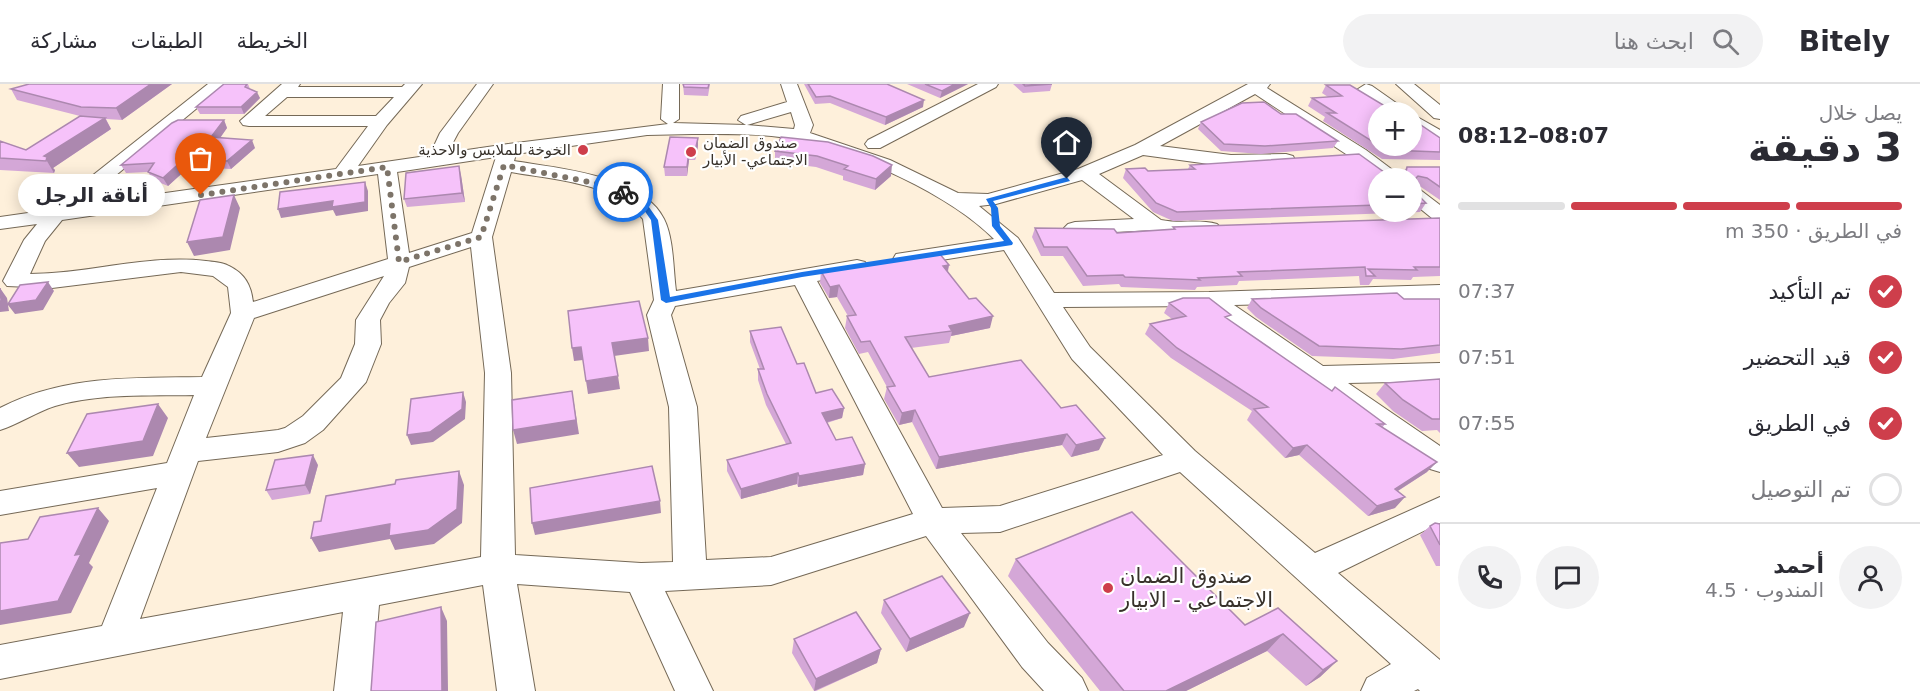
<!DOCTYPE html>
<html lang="ar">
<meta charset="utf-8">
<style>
:root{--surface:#fff;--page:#f2f2f3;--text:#2b2b33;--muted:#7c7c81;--line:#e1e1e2;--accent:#ce3e4b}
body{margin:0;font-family:"DejaVu Sans",Vazirmatn,sans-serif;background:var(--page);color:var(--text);direction:rtl;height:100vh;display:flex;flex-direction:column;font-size:22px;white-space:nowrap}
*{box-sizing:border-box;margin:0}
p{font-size:20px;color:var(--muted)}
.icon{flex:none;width:33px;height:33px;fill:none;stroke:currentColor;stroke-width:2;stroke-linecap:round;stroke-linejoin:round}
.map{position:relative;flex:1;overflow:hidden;direction:ltr}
.drawer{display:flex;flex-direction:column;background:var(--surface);width:480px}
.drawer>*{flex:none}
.fabs{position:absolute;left:1368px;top:18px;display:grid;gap:12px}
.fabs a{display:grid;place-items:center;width:54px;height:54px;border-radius:50%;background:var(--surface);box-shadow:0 3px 15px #0003;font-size:30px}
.pin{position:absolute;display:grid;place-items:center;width:51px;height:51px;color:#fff;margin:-62px -26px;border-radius:50% 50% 50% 0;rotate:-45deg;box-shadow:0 0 6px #0007}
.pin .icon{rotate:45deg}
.courier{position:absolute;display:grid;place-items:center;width:60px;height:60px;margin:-30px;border:4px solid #1a73e8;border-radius:50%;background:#fff;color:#222;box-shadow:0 2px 8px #0007}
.bubble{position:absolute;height:42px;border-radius:21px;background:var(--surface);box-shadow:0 3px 15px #0003;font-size:20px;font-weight:700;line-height:42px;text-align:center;direction:rtl}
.headline em{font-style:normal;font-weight:700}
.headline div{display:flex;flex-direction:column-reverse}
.headline{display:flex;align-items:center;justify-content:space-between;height:102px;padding:0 18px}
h1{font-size:39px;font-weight:700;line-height:45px}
.bar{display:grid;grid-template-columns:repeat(4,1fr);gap:9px 6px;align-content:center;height:72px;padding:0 18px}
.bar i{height:8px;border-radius:4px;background:var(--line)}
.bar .selected{background:var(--accent)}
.bar p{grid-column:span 4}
.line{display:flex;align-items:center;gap:15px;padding:0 18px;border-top:2px solid var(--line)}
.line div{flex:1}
.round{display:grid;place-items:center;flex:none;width:63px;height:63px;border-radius:32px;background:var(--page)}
ol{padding:0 18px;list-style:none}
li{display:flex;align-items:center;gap:18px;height:66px}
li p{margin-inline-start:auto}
li .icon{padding:6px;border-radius:50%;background:var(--accent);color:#fff;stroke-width:4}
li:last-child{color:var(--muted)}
li i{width:33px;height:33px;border:3px solid var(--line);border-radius:50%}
header{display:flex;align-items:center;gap:36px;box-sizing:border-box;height:84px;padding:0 30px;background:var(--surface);border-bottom:2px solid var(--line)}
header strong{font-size:28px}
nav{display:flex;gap:33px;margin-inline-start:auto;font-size:21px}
.search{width:420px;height:54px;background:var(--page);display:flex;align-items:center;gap:15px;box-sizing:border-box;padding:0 21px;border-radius:33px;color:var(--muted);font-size:22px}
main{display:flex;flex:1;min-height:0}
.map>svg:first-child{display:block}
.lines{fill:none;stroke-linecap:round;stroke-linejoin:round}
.minor-casing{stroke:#756957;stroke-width:2}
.minor{fill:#fff;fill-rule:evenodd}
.wall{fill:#d4a7d7;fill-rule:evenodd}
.shaded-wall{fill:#ac88af}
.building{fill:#f6c2fa;stroke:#ac88af;stroke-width:1.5}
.route{fill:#1a73e8}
.done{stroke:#7d7469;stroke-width:6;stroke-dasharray:0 10.8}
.poi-dot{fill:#ce3e4b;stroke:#fff;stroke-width:2}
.labels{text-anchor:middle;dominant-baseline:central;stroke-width:4.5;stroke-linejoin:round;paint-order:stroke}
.far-poi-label{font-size:15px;fill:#38322b;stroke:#fff;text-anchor:start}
.near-poi-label{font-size:21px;fill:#38322b;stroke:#fff;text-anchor:start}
</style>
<header>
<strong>Bitely</strong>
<div class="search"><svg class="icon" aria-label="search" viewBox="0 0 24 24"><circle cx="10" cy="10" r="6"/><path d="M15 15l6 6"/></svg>ابحث هنا</div>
<nav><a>الخريطة</a><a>الطبقات</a><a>مشاركة</a></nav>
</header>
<main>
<section class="drawer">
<div class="headline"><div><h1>3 دقيقة</h1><p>يصل خلال</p></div><em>08:07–08:12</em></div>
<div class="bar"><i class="selected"></i><i class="selected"></i><i class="selected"></i><i></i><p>في الطريق · 350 m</p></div>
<ol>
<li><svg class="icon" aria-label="check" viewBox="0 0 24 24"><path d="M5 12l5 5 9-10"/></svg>تم التأكيد<p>07:37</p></li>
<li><svg class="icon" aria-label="check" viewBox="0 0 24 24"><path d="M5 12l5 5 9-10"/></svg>قيد التحضير<p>07:51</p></li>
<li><svg class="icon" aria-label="check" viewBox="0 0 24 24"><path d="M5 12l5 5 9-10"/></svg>في الطريق<p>07:55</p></li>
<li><i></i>تم التوصيل</li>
</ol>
<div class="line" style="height:108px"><a class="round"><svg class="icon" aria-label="person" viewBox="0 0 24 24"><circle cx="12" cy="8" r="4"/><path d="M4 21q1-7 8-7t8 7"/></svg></a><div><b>أحمد</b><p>المندوب · 4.5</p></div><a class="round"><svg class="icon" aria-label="chat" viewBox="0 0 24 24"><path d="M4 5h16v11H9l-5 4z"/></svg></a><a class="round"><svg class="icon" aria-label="phone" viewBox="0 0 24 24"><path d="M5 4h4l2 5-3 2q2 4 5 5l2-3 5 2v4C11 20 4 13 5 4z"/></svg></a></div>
</section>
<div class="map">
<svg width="1440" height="607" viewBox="0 0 1440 607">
<rect width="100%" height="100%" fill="#fef0db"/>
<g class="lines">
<defs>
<path id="minor" d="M208,0H226L80,121L336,85L368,42H249L243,41L240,37L282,0H300L298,3H402L405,0H422L387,41L358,82L508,60L668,40L661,35L663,0H679V35L673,39L746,41L738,36L741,32L787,18L781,0H797L813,41L810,49L890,76L958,109L988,110L1078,85L1135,61L1248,0H1270L1267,4L1366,66L1398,90L1400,94H1379L1352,74L1255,10L1160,62L1231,71L1286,70L1293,72L1295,76L1293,80L1231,83L1143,71L1099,90L1161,136C1180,140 1199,135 1217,140L1221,144L1217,148L1173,151L1154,146L1075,150L1068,148L1064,144L1068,140L1075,138L1134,135L1082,96L996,120L979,122L1018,154L1054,209L1209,208L1440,201V215L1234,221L1323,282L1440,279V297L1348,299L1440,362V388L1430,385L1204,222L1063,223L1090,263L1195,367L1315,469L1440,413V439L1338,489L1440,576V607H1420L1418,605L1414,607H1361L1367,594L1391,580L1180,388L1000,448L961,449L1048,559L1082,594L1088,607H1044L1022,583L926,452L771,501L665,507L713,607H675L630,508L517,500L535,607H497L483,501L379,521L372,607H334L343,528L0,595V561L102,542L157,404L0,431V407L167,379L194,311C148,312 100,309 55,322C36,328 19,340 0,346V324C63,291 133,294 202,293L231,229L228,203L213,192L181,188L52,204L7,202L3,197L24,156L37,140L0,145V133L49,126ZM287,13H394L376,32H265ZM791,28L795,41L794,45L747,41ZM692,50C726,50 764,49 798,56C859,70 949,110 994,155L896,170L893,175L896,180L904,182L1004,166L1072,275L1163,371L1000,422L942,424L817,197L865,188L868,183L865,178L857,176L676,207C673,185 674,155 664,135C643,91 556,84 514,77L516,70L647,51ZM496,73L472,149L409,169L397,88ZM511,88C555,96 613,98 643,135L654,216L647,231L669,323L673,478L641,479L515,471L511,289L492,153ZM378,90L388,175L253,218C251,201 245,190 229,182C222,178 213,178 206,177C147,170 88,190 30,190L45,157L62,136ZM471,163L485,289L481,473L140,535L198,377L278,368L305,359L323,346L366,298L381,260L380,236L389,219L405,199L409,183ZM384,192L356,236L355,260L341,294L303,332L285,344L278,346L206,354L254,234ZM795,201L913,430L771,473L706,476L697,323L671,231L675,222Z
M477,0H493L458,49L448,68H436L433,64L440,49Z
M978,0H998L996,3L880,64H868L865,60L868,56Z
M1366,0L1372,2L1409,28H1390L1360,8L1358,5Z
M1396,0H1414L1440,21V35L1434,34Z
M1412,30L1440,46V59L1434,58L1412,42Z
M1412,103L1419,105L1440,121V137L1433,135L1412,118Z"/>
</defs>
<use href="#minor" class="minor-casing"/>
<use href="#minor" class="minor"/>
</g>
<path class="wall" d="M172,0L122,36L106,35L111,45L53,84L55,86L54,89L0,86V57L26,66L80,32L17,16L11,5Z
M224,0H248L250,5L260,14L244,30H200L196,23Z
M683,0H710L708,12L684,11Z
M804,0H887L923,23L885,41L830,19L815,20Z
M907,0H968L940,14Z
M1013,0H1052L1050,7L1023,9Z
M1326,1L1378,28V62H1412L1440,54V76L1382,75L1323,37L1325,33L1308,22L1312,14L1328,13L1322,9Z
M1281,30L1338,57L1333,64L1261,70L1221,67L1198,45L1201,38Z
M224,36L227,44L220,54L255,64L231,85L189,83L168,102L153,96L148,88L126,89L121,81Z
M781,53L891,92L875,106L843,96V92L816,83L775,78V67Z
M698,62L695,76H689L687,92H665L664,83Z
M1190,81L1384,88H1403L1407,83H1440V116L1421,103L1416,102V109L1426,119L1420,128L1173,137L1153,128L1123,94L1126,85L1148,87L1188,85ZM1378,94H1412V128H1378Z
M461,91L465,118L407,123L404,115Z
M1440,134V192L1413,193L1411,196L1373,195L1369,201H1360L1359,192L1239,197L1237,201L1197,203L1195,206L1121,203L1119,200L1083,202L1063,172H1041L1032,153L1035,144L1117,149L1173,145V143Z
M949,181L948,188L990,244L951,252L949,259L911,264L929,293L1061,324L1099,366L1071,373L1062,361L936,385L912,338L899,341L884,315L887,303L868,268L859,270L845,244L847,232H848L837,213L829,214L820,199L821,187Z
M1252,215H1440V269L1393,275L1312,272L1256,233L1247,224Z
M1169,219L1229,236L1332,307L1385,340L1382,344L1427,388L1398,407L1395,424L1368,432L1299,371L1285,374L1247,336L1252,327L1171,274L1145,250L1150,240L1172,235L1164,229Z
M750,247L797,280L816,309L844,324L842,334L827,339L836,356L865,380L863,391L798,403L797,400L741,415L727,387V376L786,360L766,321L758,296V285H760L750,258Z
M1440,295V349L1437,346L1422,347L1393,327L1376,310L1385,299Z
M318,381L310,410L272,416L266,406Z
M1440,440V482H1436L1420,451L1430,442Z
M1016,475L1245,541L1278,524L1337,577L1320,593L1306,602L1267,567L1186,607H1100L1008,492Z
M884,516L964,543L906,568L881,529Z
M794,555L881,565L877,579L816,607H814L792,569Z"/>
<path class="shaded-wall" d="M151,0H172L122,36L116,24Z
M955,0H968L940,14L942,7Z
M257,8L260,14L244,30L241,23Z
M924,16L923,23L885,41L886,33Z
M105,34L111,45L53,84L55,86L54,89L44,72Z
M224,36L227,44L215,61L211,53Z
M698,54V62L695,76V67Z
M252,56L255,64L231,85L227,77Z
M689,67V76L687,92V83Z
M185,74L189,83L168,102L163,94Z
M892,81L891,92L875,106L876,95Z
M459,82L461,91L465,118L462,109Z
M365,98L368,107V127L336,132L333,126L281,134L278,125Z
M234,111L240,124L230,166L194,172L187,158Z
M949,181L946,193L943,182Z
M48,198L54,207L43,226L15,230L8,221L9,227L0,228V204L7,214L8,220Z
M839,201L837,213L829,214L830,203Z
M993,232L990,244L951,252L952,247L949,242Z
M648,254L649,267L614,272L612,259Z
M581,263L583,276L574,277L572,264Z
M618,292L620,305L588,310L586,297Z
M572,307L579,350L517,360L513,346Z
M463,308L466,318L465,335L433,358L411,361L407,351Z
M158,320L168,334L153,372L79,383L67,369Z
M844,324L842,334L820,340L822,329Z
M915,326L912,338L899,341L902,329Z
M1067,350L1062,361L936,385L939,373Z
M1105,354L1099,366L1071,373L1076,361Z
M1307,361L1299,371L1285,374L1293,364Z
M313,371L318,381L310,410L305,401Z
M1437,378L1427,388L1385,415L1395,405Z
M865,380L863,391L798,403L799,392Z
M459,387L464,401L462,439L434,460L395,466L390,455L319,468L311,454L390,440Z
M798,389L797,400L741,415V405Z
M1405,413L1395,424L1368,432L1377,422Z
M660,417L661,429L535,451L532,439Z
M98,424L109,437L89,479L93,483L71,529L0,541V527L75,471Z
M441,523L447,537L448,607H442Z
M970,529L964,543L906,568L910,555Z
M1283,550L1267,567L1186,607H1166Z
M881,565L877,579L814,607L816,595Z
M1337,577L1320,593L1306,602L1323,586Z"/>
<path class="building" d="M29,0H151L116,24L81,23L11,5Z
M224,0H247L245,3L257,8L241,23H196Z
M683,0H709L708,4L684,3Z
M808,0H887L924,16L886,33L830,12L816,13Z
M925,0H955L942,7Z
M1023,0H1052L1025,2Z
M1326,1H1350L1393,27H1399L1401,28H1378V61L1327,29H1336L1312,14L1342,12Z
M1264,18L1281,30H1296L1338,57L1265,62L1224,60L1201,38L1242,19Z
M80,32L105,34L44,72L47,73L46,77L0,74V57L26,66Z
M1412,35L1440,54V68L1387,66L1379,62H1412Z
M178,36H224L211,53L252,56L227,77L185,74L163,94L148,88L154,79L121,81L172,39Z
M670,53L698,54L695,67H689L687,83H664Z
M781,53L828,58L873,72L892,81L876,95L844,85L848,82L817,72L775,67Z
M1359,70L1384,88H1406L1407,83H1440V103L1427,94L1418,92L1416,94V109L1426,119L1412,120V94H1378V121L1177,128L1156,119L1126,85L1145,84L1148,87L1195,85L1190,81Z
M459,82L462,109L404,115L406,89Z
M365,98V118L332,123L333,117L278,125L280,108Z
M234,111L223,153L187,158L200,116Z
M1440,134V183H1414L1417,186L1368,185L1375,192H1366L1365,183L1238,188L1242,192L1198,194L1200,196L1125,193L1123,191L1087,192L1067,163H1044L1035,144L1114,145L1117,149L1175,145L1173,143Z
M939,169L949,181L943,182L969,215L976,214L993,232L949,242L952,247L905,253L929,293L1021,276L1061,324L1076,321L1105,354L1076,361L1067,350L939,373L915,326L902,329L887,303L895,302L870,257L861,258L847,232L856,231L839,201L830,203L821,187Z
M48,198L36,216L8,220L20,201Z
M0,204L2,217H0Z
M1397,209L1404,215H1440V261L1401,265L1319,262L1261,224L1252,215Z
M1183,214H1209L1231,231L1225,233L1332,307L1335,303L1385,340H1377L1437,378L1395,405L1405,413L1377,422L1307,361L1293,364L1254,325L1268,323L1177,264L1150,240L1186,232L1169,219Z
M639,217L648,254L612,259L618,292L586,297L581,263L572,264L568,227Z
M781,243L797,280L804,279L816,309L832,305L844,324L822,329L836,356L852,353L865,380L799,392L798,389L741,405L727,376L791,359L767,310L758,285H764L750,247Z
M1440,295V335H1432L1403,316L1385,299Z
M572,307L576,336L513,346L512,316Z
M463,308L462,325L430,348L407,351L411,315Z
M158,320L143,357L67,369L87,330Z
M313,371L305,401L266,406L275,376Z
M652,382L660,417L532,439L530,404Z
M459,387L457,425L428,446L389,452L390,440L311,454L314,438L321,437L326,412L395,400L396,396Z
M98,424L75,471L81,470L58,517L0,527V459L28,455L40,433Z
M1132,428L1245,541L1278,524L1337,577L1323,586L1283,550L1166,607H1124L1016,475Z
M1435,439L1440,440V461L1430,442Z
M942,492L970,529L910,555L884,516Z
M441,523L442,607H371L376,538Z
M856,528L881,565L816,595L794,555Z"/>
<path class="route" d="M1067,93L1070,97L993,117L998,124L1000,142L1013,159L1012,161L802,193L666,219L661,216L651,136L639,119L620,108L626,107L644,116L658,136L670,213L802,188L1004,157L992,142L991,124L986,115Z"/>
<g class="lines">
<path class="done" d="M201,111L387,83L399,178L481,153L504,81L614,103L623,108"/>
</g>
<g class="poi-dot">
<circle cx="583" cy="66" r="6"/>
<circle cx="691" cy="68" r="6"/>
<circle cx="1108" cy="504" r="6"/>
</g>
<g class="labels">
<g class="far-poi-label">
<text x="703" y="59">صندوق الضمان<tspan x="703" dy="17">الاجتماعي- الأبيار</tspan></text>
<text x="571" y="66" text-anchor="end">الخوخة للملابس والاحذية</text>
</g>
<g class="near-poi-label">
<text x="1120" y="492">صندوق الضمان<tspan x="1120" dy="24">الاجتماعي - الابيار</tspan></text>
</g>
</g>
</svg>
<div class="fabs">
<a>+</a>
<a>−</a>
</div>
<div class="pin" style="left:201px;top:111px;background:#ea580c"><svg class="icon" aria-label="bag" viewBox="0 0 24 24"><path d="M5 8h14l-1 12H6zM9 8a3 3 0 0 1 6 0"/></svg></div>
<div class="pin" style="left:1067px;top:95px;background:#1f2937"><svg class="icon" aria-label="home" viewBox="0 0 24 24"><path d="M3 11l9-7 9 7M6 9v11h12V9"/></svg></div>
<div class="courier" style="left:623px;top:108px"><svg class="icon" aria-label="bike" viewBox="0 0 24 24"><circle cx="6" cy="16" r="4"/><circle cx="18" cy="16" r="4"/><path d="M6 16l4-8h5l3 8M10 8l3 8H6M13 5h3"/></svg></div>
<div class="bubble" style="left:18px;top:90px;width:147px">أناقة الرجل</div>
</div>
</main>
